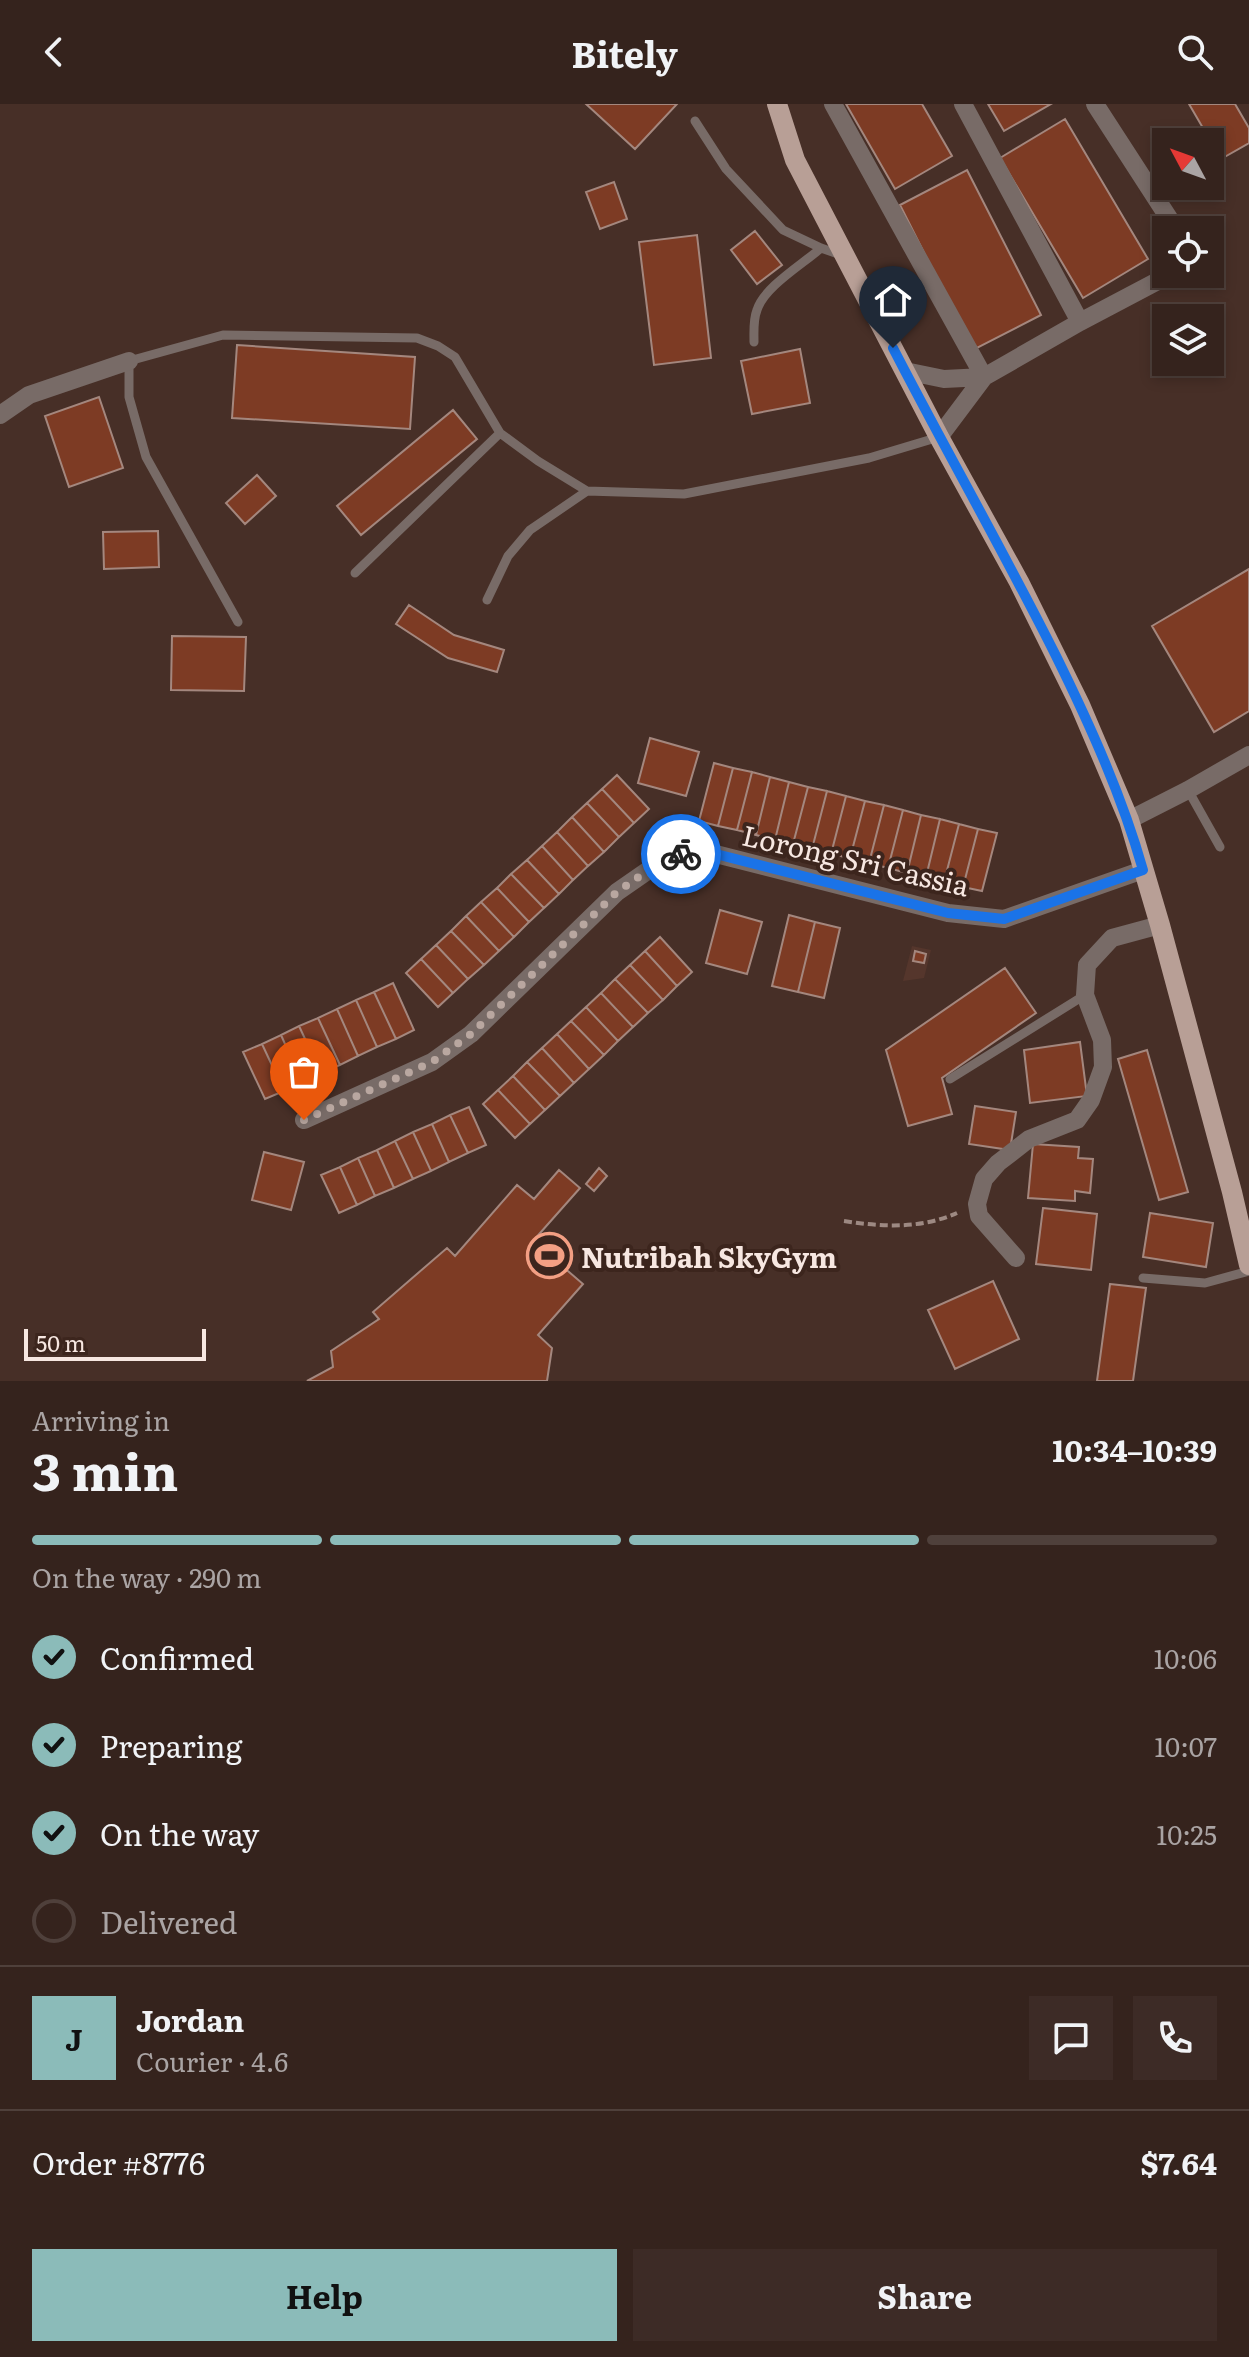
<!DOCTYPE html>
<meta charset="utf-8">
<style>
:root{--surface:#35231d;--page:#3d2b26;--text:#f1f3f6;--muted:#aaa4a4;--line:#4f403b;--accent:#8bbbb9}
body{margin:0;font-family:Literata,serif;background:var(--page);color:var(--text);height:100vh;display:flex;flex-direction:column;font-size:30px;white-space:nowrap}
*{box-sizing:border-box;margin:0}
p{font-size:26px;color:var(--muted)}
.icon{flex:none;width:44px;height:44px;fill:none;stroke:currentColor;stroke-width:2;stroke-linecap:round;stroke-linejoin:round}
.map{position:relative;height:1277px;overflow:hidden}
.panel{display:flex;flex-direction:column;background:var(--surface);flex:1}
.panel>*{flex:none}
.needle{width:52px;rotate:311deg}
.tools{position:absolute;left:1152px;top:24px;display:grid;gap:16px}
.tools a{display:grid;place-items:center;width:72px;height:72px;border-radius:0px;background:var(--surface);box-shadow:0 4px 12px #0003,0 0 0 2px var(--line);font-size:40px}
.scale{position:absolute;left:24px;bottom:20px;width:182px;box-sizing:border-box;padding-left:8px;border:4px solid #f7e7e1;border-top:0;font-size:22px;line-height:28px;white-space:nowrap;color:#f7e7e1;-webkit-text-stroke:6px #3c251d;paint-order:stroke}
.pin{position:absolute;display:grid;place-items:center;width:68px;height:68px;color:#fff;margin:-82px -34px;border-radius:50% 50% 50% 0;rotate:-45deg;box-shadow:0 0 8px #0007}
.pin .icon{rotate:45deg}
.courier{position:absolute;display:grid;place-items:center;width:80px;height:80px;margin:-40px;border:6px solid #1a73e8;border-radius:50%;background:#fff;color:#222;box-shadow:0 2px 10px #0007}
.headline em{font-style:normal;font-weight:700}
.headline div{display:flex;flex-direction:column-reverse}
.headline{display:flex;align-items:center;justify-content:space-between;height:136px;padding:0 32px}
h1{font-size:52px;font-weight:700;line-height:60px}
.bar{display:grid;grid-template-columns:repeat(4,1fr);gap:12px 8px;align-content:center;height:96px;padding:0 32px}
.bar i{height:10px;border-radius:6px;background:var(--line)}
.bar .current{background:var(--accent)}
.bar p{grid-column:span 4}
.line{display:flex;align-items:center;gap:20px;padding:0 32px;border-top:2px solid var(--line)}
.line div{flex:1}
.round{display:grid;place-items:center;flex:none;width:84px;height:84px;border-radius:0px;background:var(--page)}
ol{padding:0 32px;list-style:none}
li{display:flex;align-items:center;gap:24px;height:88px}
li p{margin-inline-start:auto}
li .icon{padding:8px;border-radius:50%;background:var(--accent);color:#111;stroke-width:4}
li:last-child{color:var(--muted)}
li i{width:44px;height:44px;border:4px solid var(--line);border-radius:50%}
.button{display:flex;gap:16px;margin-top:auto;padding:16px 32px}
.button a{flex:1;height:92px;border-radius:0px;background:var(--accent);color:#111;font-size:32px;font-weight:700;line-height:92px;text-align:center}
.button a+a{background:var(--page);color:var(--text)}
header{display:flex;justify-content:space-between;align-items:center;height:104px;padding:0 32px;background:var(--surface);font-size:36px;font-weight:700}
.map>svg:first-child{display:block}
.built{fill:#55362c}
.building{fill:#7d3b24;stroke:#a4877e;stroke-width:2}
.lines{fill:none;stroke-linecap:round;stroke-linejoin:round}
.path{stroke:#9d8982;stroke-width:4;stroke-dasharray:8 4;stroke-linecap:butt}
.service{stroke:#786b67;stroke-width:9}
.minor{stroke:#786b67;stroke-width:18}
.primary{stroke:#b89f96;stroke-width:20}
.done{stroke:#b9a7a0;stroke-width:8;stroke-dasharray:0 14.4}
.route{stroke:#1a73e8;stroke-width:10}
.labels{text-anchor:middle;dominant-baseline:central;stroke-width:8;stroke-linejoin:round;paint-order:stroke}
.street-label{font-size:28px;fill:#f7e7e1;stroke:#3c251d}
.poi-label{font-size:28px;font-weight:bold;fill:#f7e7e1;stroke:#3c251d;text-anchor:start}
</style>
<header><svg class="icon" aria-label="back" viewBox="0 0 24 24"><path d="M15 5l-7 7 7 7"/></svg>Bitely<svg class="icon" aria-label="search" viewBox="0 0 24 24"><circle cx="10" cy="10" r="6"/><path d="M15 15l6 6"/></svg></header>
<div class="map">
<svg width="1249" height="1277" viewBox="0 0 1249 1277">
<rect width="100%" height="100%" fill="#472f27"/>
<path class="built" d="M912,842L931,846L924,874L903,877Z"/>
<path class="building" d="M586,0H677L635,45Z
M846,0H922L952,52L895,85Z
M988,0H1051L1004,27Z
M1189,0H1235L1249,24V39L1221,55Z
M1065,15L1148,155L1083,194L1000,54Z
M967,66L1041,211L973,246L900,101Z
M614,78L627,115L600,125L586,88Z
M755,127L782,161L757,180L731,146Z
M697,131L711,254L654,261L639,138Z
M237,241L415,253L410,325L232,314Z
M800,245L810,299L752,310L741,257Z
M99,293L123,364L69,383L45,312Z
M453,306L477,335L361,431L337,402Z
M257,371L276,392L245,420L226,399Z
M158,427L159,463L104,465L103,428Z
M1249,465V607L1214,628L1152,522Z
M409,501L454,531L504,546L497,568L448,554L396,520Z
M172,532L246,533L244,587L171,586Z
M650,634L699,648L686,692L638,679Z
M714,659L733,664L718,722L699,717Z
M733,664L752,668L737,726L718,722Z
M752,668L770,673L756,731L737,726Z
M617,671L649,705L634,719L602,685Z
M770,673L789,678L775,736L756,731Z
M789,678L808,683L793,740L775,736Z
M808,683L827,687L812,745L793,740Z
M602,685L634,719L619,733L587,699Z
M827,687L846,692L831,750L812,745Z
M846,692L865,697L850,754L831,750Z
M865,697L884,701L869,759L850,754Z
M587,699L619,733L604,748L572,713Z
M884,701L903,706L888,764L869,759Z
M903,706L921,711L907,769L888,764Z
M921,711L940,715L926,773L907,769Z
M572,713L604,748L588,762L557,728Z
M940,715L959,720L944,778L926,773Z
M959,720L978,725L963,783L944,778Z
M978,725L997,729L982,787L963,783Z
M557,728L588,762L573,776L542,742Z
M542,742L573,776L559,790L527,756Z
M527,756L559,790L544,804L511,770Z
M511,770L544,804L529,818L497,784Z
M497,784L529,818L514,833L481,798Z
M481,798L514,833L499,847L466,812Z
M720,806L762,818L747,870L706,859Z
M789,811L815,818L798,888L772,882Z
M466,812L499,847L484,861L451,827Z
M815,818L840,824L824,894L798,888Z
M451,827L484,861L468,875L436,841Z
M660,833L692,868L677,882L645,847Z
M436,841L468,875L453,889L421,855Z
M645,847L677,882L663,896L630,861Z
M915,847L926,850L924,859L913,857Z
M421,855L453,889L438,903L406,869Z
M630,861L663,896L648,909L615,875Z
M1005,864L1036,909L942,974L952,1010L908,1022L886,946Z
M615,875L648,909L633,923L601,889Z
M393,879L414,926L396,935L374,888Z
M374,888L396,935L377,943L356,896Z
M601,889L633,923L618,937L586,903Z
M356,896L377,943L358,952L337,905Z
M586,903L618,937L604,951L571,917Z
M337,905L358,952L340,961L318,914Z
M318,914L340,961L321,969L299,922Z
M571,917L604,951L589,965L557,930Z
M299,922L321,969L302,978L281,931Z
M557,930L589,965L574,979L542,944Z
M281,931L302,978L284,987L262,940Z
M1080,938L1087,992L1030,999L1024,946Z
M262,940L284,987L265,995L243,948Z
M542,944L574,979L560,992L527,958Z
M1147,946L1188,1088L1159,1096L1118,955Z
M527,958L560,992L545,1006L513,972Z
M513,972L545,1006L530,1020L498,986Z
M498,986L530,1020L515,1034L483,1000Z
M975,1002L1016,1008L1010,1046L969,1040Z
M469,1003L486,1041L468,1049L450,1011Z
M450,1011L468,1049L449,1058L432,1020Z
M432,1020L449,1058L431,1067L413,1028Z
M413,1028L431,1067L413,1075L395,1037Z
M395,1037L413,1075L394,1084L377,1046Z
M1033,1040L1079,1043L1078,1054L1093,1055L1090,1089L1075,1087V1097L1028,1094Z
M377,1046L394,1084L375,1092L358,1054Z
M264,1048L304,1058L291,1106L252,1096Z
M358,1054L375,1092L357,1101L340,1063Z
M340,1063L357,1101L339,1109L321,1071Z
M599,1064L607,1072L594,1087L586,1080Z
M559,1066L580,1084L533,1137L583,1180L538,1231L552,1244L547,1277H307L333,1263L331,1247L379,1215L373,1208L447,1144L455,1152L517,1081L534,1095Z
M1043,1104L1097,1110L1091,1166L1036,1160Z
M1150,1109L1213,1119L1206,1163L1143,1153Z
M993,1177L1019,1235L955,1265L928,1206Z
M1110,1180L1146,1184L1133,1277H1097Z"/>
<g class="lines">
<path class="path" d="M844,1117C882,1123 921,1125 957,1109"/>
<path class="service" d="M695,17L726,65L783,126L821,144L841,151
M754,238C754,227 753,216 757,206C764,183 803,160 821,144
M355,469L500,329
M487,496L508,452L530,426L587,387
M238,518L146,353L129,293V257L223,231L417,234L438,242L455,253L500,329L538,357L587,387L684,390L869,354L939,333
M1188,686L1220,743
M950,975L1085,891
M1143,1174L1205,1179L1249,1167"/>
<path class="minor" d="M833,0L984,273
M963,0L1080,218
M1095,0L1172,119L1174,126
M905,267L944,275L984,273
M0,311L29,291L129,257
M939,333L984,273L1080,218L1171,170
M1129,716L1188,686L1249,651
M304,1016L432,958L471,930L617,788L666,754L700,746L948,809L1004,815L1143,766
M1016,1154L979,1112L977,1100L984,1075L998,1059L1029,1035L1077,1016L1091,996L1103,963L1102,936L1085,891L1087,861L1112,834L1160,821"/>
<path class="primary" d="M777,0L795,56L939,333L1019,478L1080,601L1129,716L1160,821L1232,1088L1249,1161"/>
</g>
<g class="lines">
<path class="done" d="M304,1016L432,958L471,930L617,788L666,754L681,750"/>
<path class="route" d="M681,750L700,746L948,809L1004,815L1143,766C1122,692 1090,621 1056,552C1004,448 946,347 893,244"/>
</g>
<defs>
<symbol id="stadium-ring" viewBox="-11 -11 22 22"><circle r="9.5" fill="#3c251d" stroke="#f39f83" stroke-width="1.5"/><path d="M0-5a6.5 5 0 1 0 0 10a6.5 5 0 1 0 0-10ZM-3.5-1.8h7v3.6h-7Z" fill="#f39f83"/></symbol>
</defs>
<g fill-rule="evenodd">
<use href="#stadium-ring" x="524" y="1126" width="51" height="51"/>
</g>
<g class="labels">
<g class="street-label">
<text transform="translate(856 755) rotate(13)">Lorong Sri Cassia</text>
</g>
<g class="poi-label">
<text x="581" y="1152">Nutribah SkyGym</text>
</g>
</g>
</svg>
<div class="tools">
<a><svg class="needle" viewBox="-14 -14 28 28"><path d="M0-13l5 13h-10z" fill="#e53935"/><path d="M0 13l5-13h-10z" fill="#aaa4a4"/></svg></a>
<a><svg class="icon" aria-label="locate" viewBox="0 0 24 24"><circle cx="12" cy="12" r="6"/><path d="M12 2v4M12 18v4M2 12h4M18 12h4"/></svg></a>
<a><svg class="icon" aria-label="layers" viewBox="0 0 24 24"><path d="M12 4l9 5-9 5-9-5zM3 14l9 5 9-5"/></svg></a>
</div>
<div class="scale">50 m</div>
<div class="pin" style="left:304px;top:1016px;background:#ea580c"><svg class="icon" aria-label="bag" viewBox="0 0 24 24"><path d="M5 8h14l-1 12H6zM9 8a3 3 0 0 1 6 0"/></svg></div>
<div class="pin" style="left:893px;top:244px;background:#1f2937"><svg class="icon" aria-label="home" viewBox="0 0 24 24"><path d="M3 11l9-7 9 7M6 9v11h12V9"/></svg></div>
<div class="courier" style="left:681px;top:750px"><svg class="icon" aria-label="bike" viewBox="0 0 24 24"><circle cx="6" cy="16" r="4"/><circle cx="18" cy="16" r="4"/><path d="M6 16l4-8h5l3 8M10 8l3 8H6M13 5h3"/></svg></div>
</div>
<section class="panel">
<div class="headline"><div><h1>3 min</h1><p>Arriving in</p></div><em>10:34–10:39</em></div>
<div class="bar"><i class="current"></i><i class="current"></i><i class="current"></i><i></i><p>On the way · 290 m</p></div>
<ol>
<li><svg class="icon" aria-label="check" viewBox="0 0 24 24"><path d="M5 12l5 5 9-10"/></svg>Confirmed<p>10:06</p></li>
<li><svg class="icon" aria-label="check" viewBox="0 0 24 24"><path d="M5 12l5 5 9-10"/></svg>Preparing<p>10:07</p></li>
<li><svg class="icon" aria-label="check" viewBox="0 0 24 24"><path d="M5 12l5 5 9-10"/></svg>On the way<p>10:25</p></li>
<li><i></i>Delivered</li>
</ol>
<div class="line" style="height:144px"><b class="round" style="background:var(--accent);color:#111">J</b><div><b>Jordan</b><p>Courier · 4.6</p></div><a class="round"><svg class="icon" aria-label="chat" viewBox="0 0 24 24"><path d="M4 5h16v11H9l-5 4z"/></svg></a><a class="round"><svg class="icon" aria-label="phone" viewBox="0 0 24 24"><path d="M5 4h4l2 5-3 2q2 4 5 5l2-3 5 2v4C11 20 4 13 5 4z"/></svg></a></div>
<div class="line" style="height:104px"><div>Order #8776</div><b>$7.64</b></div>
<div class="button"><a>Help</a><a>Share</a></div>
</section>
